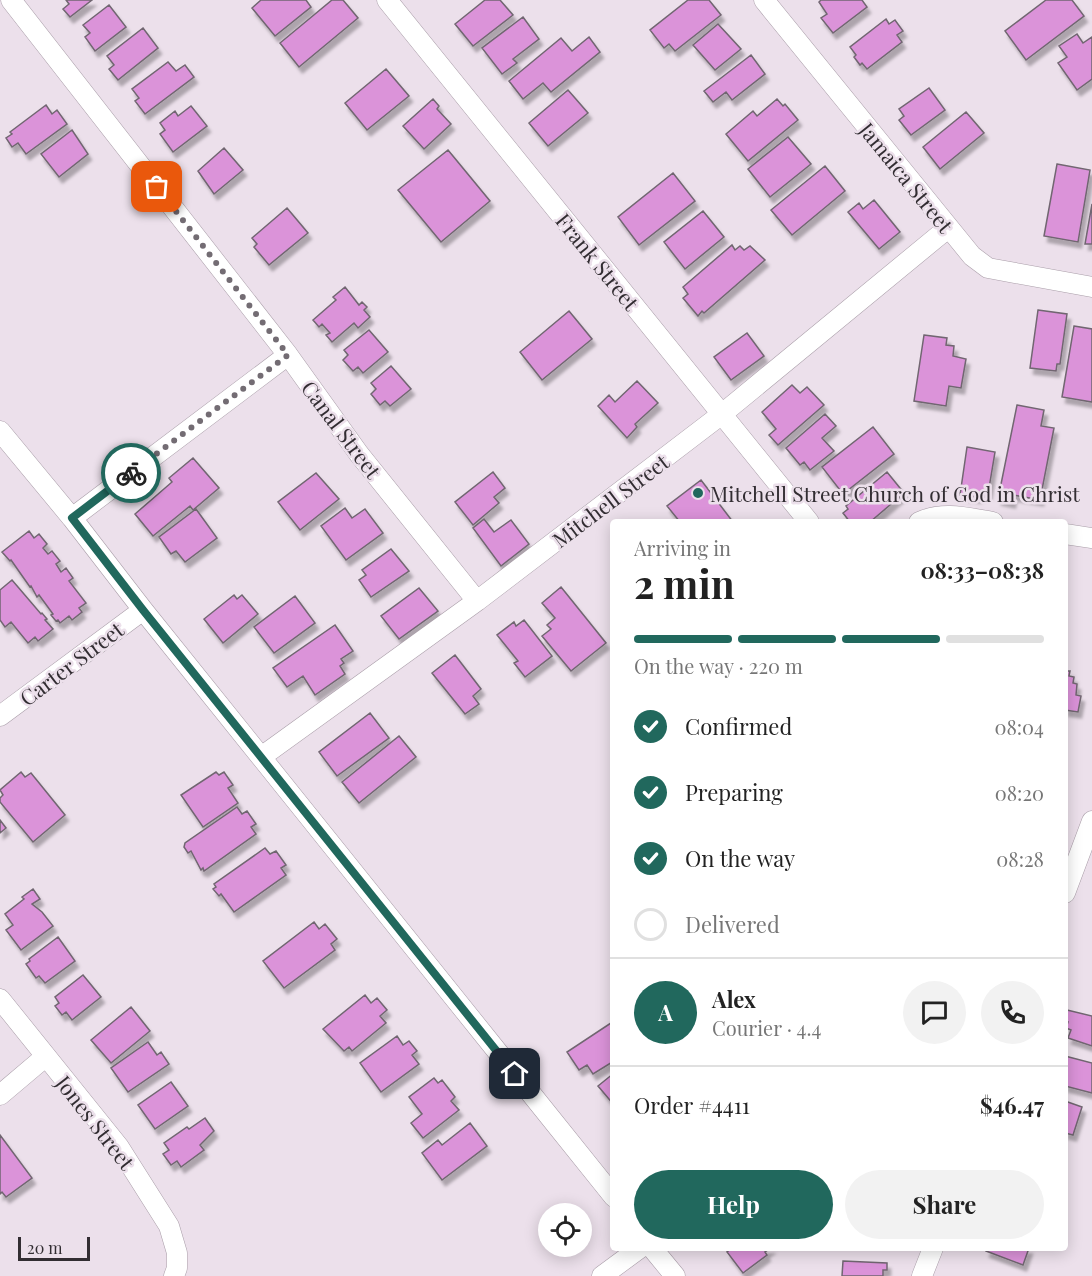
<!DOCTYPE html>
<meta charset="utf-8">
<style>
:root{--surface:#fff;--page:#f2f2f2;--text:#222;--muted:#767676;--line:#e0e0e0;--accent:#21685d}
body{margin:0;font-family:"Playfair Display",serif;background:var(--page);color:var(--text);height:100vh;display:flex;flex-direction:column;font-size:22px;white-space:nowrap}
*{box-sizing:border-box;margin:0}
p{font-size:20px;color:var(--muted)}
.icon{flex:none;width:33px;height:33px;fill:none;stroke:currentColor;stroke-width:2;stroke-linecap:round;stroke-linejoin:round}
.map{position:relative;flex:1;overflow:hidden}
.sheet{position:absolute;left:610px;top:519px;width:458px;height:732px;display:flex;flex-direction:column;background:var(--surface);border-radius:6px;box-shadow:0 3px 15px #0003}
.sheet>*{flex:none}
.fabs{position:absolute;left:538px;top:1203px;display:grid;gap:12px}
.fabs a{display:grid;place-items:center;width:54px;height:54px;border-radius:50%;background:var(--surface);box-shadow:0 3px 15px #0003;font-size:30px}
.scale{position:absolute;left:18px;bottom:15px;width:72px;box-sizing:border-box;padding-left:6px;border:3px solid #322d32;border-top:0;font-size:16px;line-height:21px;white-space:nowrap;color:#322d32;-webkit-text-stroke:4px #ece0eb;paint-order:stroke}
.pin{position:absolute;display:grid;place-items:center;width:51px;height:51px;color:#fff;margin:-26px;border-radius:12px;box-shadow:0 3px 9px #0006}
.courier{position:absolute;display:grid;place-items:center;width:60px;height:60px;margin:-30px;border:4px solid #21685d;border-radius:50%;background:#fff;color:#222;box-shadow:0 2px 8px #0007}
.headline em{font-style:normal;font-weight:700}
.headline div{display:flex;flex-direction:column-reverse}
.headline{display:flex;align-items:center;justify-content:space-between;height:102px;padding:0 24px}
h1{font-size:39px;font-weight:700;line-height:45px}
.bar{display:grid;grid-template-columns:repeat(4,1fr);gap:9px 6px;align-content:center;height:72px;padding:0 24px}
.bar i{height:8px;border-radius:4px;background:var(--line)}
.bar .on{background:var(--accent)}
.bar p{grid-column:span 4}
.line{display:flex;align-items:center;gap:15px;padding:0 24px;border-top:2px solid var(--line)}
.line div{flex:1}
.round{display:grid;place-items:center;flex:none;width:63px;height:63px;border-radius:32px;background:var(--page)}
ol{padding:0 24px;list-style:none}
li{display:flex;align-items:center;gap:18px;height:66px}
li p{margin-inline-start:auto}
li .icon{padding:6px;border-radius:50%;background:var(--accent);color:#fff;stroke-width:4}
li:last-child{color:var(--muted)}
li i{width:33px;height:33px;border:3px solid var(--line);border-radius:50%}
.action{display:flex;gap:12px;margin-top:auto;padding:12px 24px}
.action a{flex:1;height:69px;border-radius:36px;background:var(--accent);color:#fff;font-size:24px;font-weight:700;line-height:69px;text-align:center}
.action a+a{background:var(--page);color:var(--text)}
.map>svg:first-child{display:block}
.building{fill:#db93d9;stroke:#716671;stroke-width:1.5;filter:url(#shadow)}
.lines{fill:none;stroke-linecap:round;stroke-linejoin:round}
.street-casing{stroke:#a99da8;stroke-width:21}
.street{stroke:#fff;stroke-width:20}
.done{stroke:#736c73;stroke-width:6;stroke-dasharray:0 10.8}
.route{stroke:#21685d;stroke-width:8}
.poi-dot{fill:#21685d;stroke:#ece0eb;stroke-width:2}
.labels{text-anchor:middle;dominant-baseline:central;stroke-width:5;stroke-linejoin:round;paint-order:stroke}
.street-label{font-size:21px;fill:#322d32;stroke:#ece0eb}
.poi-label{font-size:21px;fill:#322d32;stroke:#ece0eb;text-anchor:start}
</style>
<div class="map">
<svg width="1092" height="1276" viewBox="0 0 1092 1276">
<defs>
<filter id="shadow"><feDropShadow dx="3.5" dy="6" stdDeviation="1.5" flood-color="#0004"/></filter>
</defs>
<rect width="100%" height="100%" fill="#ece0eb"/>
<path class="building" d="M66,0H92L70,17L63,9L69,4Z
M261,0H306L311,7L275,36L252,8Z
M332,0H343L358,18L299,67L280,43Z
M485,0H500L513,15L473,46L455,24Z
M688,0H709L721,15L675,51L669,44L664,48L650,30Z
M821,0H862L867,7L833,33L821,18L827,14L819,2Z
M1046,0H1072L1084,16L1026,60L1005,31Z
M109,5L126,27L95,51L85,37L90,33L83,25Z
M523,17L539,39L513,59L517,63L502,74L482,48Z
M886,19L889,24L895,20L903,31L897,35L902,42L867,69L862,63L860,65L854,57L856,55L850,47Z
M718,24L741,49L715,70L693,45Z
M143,28L158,48L118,80L109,69L114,65L107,56Z
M1077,34L1083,43L1092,37V79L1077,90L1058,63L1067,57L1059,46Z
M589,37L600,52L551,92L543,83L523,99L509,81L561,38L572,51Z
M751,55L765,74L732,100L726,92L713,102L704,91Z
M168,62L176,71L185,65L194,77L145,114L135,101L139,98L132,89Z
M386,69L409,96L367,130L345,103Z
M929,88L945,110L911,135L899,120L904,116L899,109Z
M568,90L588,113L548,146L529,123Z
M433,99L439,106L437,109L451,124L424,149L403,126Z
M777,99L783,106L785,104L798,120L748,161L726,134L753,111L757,116Z
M46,105L52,114L57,110L67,124L26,154L18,143L12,147L6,138L12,134L10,132Z
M191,106L207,126L173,152L160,134L165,130L160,123L175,111L178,116Z
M966,112L984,133L940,169L923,147Z
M72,130L88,154L59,177L41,154Z
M788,137L811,164L770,197L748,169Z
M224,148L243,170L214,194L198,171Z
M448,150L490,201L441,242L398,190Z
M1057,164L1090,170L1078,242L1044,236Z
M825,166L845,191L792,235L771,210Z
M673,173L695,201L639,245L618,217Z
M874,200L900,232L879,249L848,212L859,203L863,209Z
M1092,204V244H1085Z
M287,208L308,233L269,265L254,247L257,244L252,238Z
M703,211L724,237L685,269L664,242Z
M732,245L735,250L740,246L744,250L750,246L765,260L704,313L702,311L698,316L683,298L688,294L683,287Z
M345,287L359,305L362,302L367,307L364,310L370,317L358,328L354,323L332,342L326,335L330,333L322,324L319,327L313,320L336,300L333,297Z
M1038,310L1067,314L1060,364H1057L1056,371L1030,368Z
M569,311L592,339L542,380L520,352Z
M1074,326L1092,329V402L1062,397Z
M369,330L388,352L363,373L358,367L353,371L343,360L348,355L344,350Z
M747,333L764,356L731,380L714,357Z
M924,335L947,338L946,345L954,346L953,356L966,359L961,388L949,386L946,406L914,401Z
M391,366L411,389L390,406L385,401L380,405L371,394L376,389L371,383Z
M637,381L658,403L635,424L637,427L627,438L598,406L609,395L615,402Z
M792,385L800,393L807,387L824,405L778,445L769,435L776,429L762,412Z
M1017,405L1044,410L1041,426L1054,428L1040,500L1013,495L1012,502L998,499Z
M825,414L836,426L822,438L834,451L810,470L804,462L800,465L786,448Z
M873,427L894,454L843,494L822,467Z
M967,447L995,452L988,494L979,493L978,497L960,495Z
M193,458L219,488L193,510L190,506L153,536L135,514L172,482L169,478Z
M493,472L505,488L494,497L499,503L473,525L455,502Z
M887,472L904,493L870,522H850L843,513L848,509L846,506Z
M316,473L339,499L300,530L278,502Z
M701,480L733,522H680L667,506Z
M345,508L352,518L365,509L383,533L346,560L321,526Z
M196,509L217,538L185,562L176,551L171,554L159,537Z
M484,519L494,532L511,520L529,544L501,566L473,528Z
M29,531L34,538L39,534L47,544L43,548L48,554L52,551L60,561L56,564L61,572L66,568L73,578L69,581L86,603L79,608L82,612L72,620L69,616L60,623L58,620L56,621L51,615L53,614L39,595L37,597L31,586L30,587L11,560L10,561L2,552Z
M391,549L409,571L371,597L359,580L366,575L362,570Z
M12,580L41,614L42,613L47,619L45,620L53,629L38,641L35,637L28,643L11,622L5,627L0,620V590Z
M561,587L606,643L571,671L542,636L551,629L547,625L555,618L542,603Z
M419,588L438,611L399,639L381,616Z
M234,595L237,599L242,595L258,614L223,643L204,619Z
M295,596L315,623L274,653L254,627Z
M524,620L552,656L525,677L514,663L518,661L497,635L514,622L516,626Z
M335,625L353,651L341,659L344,663L340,666L345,674L315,695L303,676L287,687L273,668Z
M455,655L481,689L473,696L479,704L465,714L432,673Z
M1065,671H1070L1069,676L1074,677L1073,683L1077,684L1076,695L1081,696L1078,712L1065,710Z
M370,713L389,738L337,776L319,752Z
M399,736L416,757L359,803L342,782Z
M21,772L25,777L31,773L65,815L33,842L0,802V798L3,795L0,790Z
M216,772L219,775L224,772L233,785L228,788L238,803L203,827L181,795Z
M237,807L242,814L247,811L256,824L251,827L256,834L204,871L203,868L201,870L191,851L188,853L184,847L185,843Z
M0,820L6,828L0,833Z
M265,848L270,854L276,851L286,865L281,868L286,875L234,912L221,894L219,896L213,889L216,887L214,884Z
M33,889L40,899L32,904L42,912L53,926L21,950L6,930L13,925L5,914L24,899L22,897Z
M314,922L319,929L325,924L337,939L331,944L335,950L284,988L263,961Z
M58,937L75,961L45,983L39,976L36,978L26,964L30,961L29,959Z
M83,975L101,997L72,1020L66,1012L62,1015L55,1006L59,1003L55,997Z
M365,995L371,1003L377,998L387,1010L380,1016L386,1023L352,1051L349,1047L344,1051L323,1029Z
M131,1007L150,1031L111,1063L91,1040Z
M1067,1010L1092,1016V1046L1068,1038L1071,1030L1066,1028L1068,1022H1065V1016Z
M614,1021V1061L593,1074L587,1065L579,1070L567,1052Z
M397,1036L403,1045L409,1041L417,1051L412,1055L419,1064L381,1092L360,1063Z
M148,1042L157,1055L161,1052L169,1064L128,1092L111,1068Z
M1065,1056L1092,1063V1093L1065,1086Z
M614,1073V1105L598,1086Z
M434,1078L438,1083L442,1080L455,1097L451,1101L459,1110L423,1138L411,1123L422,1114L409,1097Z
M171,1082L188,1106L155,1129L138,1105Z
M1065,1101L1082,1107L1073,1135L1065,1133Z
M205,1118L214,1131L200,1145L204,1150L181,1167L177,1161L171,1165L163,1154L169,1150L164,1143L187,1127L189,1129Z
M470,1123L487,1146L442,1180L422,1153L438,1140L442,1145Z
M0,1135L32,1178L6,1197L2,1192L0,1194Z
M732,1248H771L765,1252L767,1255L743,1273L727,1252Z
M987,1248H1029L1023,1265L986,1251Z
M843,1261L887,1263V1270H883V1276H842Z"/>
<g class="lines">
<defs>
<path id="street" d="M11,0L288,355L359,454L477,601
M387,0L809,522
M764,0L972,256L988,268L1092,287
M0,431L72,518L143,610L614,1197
M72,518L288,355
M919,522C943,511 968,518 993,522
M1065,534L1092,538
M0,716L143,610
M261,757L477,601L722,414L948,228
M1065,893L1092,821
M0,999L119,1147L169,1226L177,1253V1268L174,1276
M0,1095L45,1057
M652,1248L675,1276
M602,1276L640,1248
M922,1276L933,1248"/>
</defs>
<use href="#street" class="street-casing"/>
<use href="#street" class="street"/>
</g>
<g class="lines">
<path class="done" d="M131,473L288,355L157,187"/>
<path class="route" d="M131,473L72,518L143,610L515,1074"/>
</g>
<circle class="poi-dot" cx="698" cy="493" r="6"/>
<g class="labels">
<g class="street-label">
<text transform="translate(907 177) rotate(51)">Jamaica Street</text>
<text transform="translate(598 261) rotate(51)">Frank Street</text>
<text transform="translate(342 429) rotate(53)">Canal Street</text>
<text transform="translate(610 500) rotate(-37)">Mitchell Street</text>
<text transform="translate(71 663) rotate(-37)">Carter Street</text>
<text transform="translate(96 1122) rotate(52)">Jones Street</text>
</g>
<g class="poi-label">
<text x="710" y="493">Mitchell Street Church of God in Christ</text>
</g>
</g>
</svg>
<div class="fabs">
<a><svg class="icon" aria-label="locate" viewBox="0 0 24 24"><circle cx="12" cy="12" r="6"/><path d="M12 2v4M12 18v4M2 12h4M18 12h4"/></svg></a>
</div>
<div class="scale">20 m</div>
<div class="pin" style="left:157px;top:187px;background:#ea580c"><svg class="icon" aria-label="bag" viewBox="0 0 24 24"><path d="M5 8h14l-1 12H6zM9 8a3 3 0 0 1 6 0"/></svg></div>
<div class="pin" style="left:515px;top:1074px;background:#1f2937"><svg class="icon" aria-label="home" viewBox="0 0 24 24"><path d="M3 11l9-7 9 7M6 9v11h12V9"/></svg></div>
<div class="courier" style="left:131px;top:473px"><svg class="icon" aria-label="bike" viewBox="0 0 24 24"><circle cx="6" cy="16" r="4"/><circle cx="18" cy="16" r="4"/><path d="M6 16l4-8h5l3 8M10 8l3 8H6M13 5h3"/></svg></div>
<section class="sheet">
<div class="headline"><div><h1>2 min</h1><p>Arriving in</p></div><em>08:33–08:38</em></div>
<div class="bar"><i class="on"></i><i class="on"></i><i class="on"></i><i></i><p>On the way · 220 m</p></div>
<ol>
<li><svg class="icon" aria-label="check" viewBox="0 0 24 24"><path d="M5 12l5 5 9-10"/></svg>Confirmed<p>08:04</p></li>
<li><svg class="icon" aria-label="check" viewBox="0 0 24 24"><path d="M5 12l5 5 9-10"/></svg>Preparing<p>08:20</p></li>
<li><svg class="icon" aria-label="check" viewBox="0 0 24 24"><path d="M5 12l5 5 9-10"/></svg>On the way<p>08:28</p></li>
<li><i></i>Delivered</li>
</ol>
<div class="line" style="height:108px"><b class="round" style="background:var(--accent);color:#fff">A</b><div><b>Alex</b><p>Courier · 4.4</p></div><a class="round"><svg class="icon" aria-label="chat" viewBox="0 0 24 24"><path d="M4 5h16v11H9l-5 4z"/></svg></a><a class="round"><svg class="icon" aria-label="phone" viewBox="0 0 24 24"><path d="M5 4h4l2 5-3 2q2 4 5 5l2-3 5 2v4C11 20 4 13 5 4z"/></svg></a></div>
<div class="line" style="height:78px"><div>Order #4411</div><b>$46.47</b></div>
<div class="action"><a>Help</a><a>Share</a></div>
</section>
</div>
